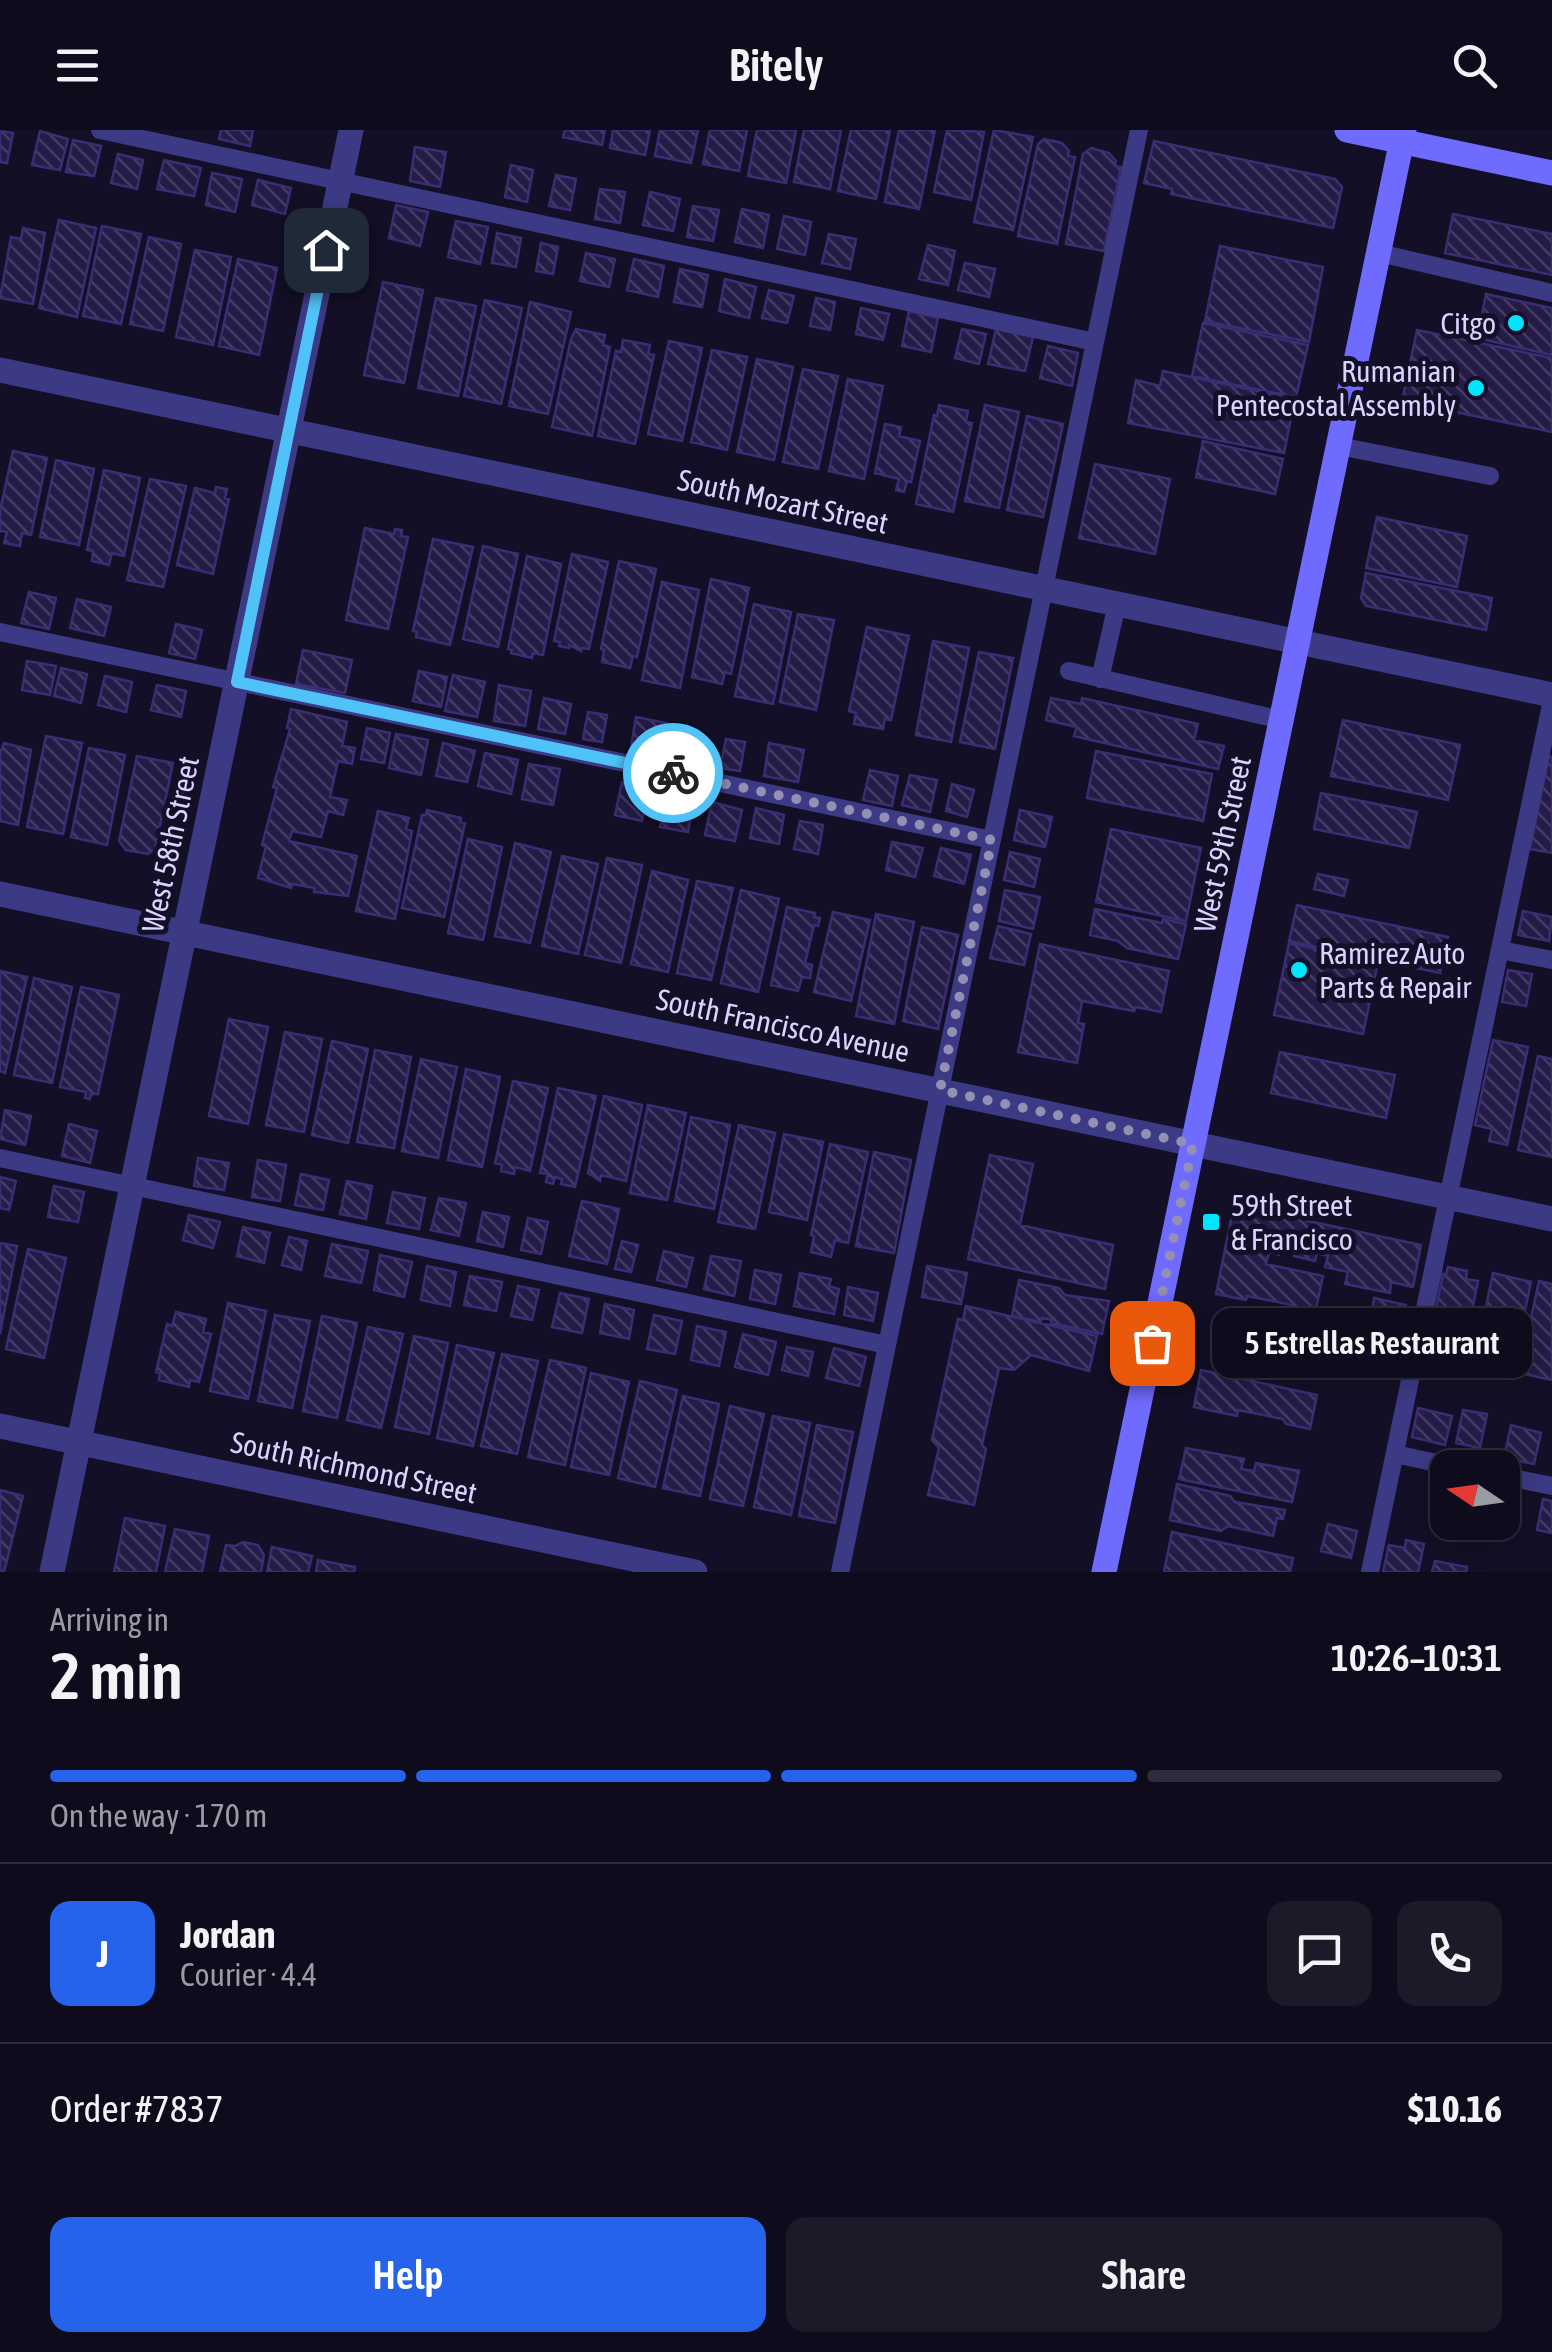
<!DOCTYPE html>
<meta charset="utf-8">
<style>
:root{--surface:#0e0b1c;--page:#1c1929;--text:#f1f3f6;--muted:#9b9ba3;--line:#2e2b3b;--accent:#2563eb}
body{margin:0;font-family:"Asap Condensed",sans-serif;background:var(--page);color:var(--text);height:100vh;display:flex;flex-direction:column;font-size:38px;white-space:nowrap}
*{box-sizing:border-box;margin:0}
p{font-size:32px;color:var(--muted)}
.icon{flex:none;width:55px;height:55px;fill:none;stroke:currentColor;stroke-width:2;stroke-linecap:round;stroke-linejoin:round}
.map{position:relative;height:1442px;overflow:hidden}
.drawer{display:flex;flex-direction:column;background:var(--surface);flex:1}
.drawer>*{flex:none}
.needle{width:65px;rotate:283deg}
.controls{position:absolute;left:1430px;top:1320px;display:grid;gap:20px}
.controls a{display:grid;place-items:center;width:90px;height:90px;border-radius:20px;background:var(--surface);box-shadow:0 5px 25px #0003,0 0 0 2px var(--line);font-size:50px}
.pin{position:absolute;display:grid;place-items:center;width:85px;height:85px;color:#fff;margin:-42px;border-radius:20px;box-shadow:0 5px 15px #0006}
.courier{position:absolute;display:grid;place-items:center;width:100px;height:100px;margin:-50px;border:8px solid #4fc3f7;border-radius:50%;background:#fff;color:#222;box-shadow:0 2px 12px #0007}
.bubble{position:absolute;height:70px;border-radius:20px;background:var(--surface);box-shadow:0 5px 25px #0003,0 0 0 2px var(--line);font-size:32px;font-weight:600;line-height:70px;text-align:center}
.overview em{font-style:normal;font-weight:600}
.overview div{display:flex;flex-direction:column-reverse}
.overview{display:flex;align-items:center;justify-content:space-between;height:170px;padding:0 50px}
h1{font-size:65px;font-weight:600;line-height:75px}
.bar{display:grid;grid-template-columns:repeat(4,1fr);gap:15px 10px;align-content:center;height:120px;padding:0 50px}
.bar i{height:12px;border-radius:8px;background:var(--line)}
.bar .on{background:var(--accent)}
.bar p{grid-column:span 4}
.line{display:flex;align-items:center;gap:25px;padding:0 50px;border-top:2px solid var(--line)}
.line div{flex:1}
.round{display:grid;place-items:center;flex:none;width:105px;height:105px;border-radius:20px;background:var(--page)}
.button{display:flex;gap:20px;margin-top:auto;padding:20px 50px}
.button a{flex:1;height:115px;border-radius:20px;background:var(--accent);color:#fff;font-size:40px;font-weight:600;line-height:115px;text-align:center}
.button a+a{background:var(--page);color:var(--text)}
header{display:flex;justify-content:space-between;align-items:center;height:130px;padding:0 50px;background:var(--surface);font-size:45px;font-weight:600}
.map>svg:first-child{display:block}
.building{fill:url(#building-back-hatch);stroke:#3b2d73;stroke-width:2.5}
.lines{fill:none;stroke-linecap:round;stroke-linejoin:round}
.lane{stroke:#3d3a85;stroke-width:18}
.street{stroke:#3d3a85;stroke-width:25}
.secondary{stroke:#6f6bff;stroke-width:25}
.done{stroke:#948fb3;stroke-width:10;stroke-dasharray:0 18}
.route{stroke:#4fc3f7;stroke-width:12}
.poi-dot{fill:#00e5ff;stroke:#130f26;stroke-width:4}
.labels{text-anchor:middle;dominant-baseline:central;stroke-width:10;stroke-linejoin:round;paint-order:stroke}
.poi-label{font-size:30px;fill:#d9d4ff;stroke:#130f26;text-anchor:end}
.street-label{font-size:30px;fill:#d9d4ff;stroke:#130f26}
</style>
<header><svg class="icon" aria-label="menu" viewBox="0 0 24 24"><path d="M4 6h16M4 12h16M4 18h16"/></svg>Bitely<svg class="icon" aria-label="search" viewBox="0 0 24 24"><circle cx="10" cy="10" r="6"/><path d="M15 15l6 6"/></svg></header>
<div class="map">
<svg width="1552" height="1442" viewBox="0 0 1552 1442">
<defs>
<pattern id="building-back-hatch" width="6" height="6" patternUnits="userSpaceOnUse" patternTransform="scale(2.5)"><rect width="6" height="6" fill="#241b47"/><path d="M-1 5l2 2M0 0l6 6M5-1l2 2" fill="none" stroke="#433b63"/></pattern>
</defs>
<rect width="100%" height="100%" fill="#130f26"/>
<path class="building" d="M221,0H253L250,16L219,9Z
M565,0H605L602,15L563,7Z
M613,0H650L645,25L610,18Z
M660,0H698L691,33L655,26Z
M710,0H747L739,41L703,34Z
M757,0H796L786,53L748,46Z
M804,0H841L830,59L794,52Z
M851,0H890L876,69L838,61Z
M899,0H935L919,79L885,72Z
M947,0L984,2L971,70L934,62Z
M994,0L1033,7L1013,100L974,92Z
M0,1L13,3L7,33L0,32Z
M40,1L68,9L60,40L32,35Z
M1044,9L1062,13L1069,21L1068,26L1075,27L1057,114L1018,106L1038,14Z
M73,10L101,16L94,46L66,42Z
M1154,11L1335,49L1342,57L1333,98L1171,64L1172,59L1144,53Z
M415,17L446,22L440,57L410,51Z
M1091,18L1109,23L1116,31L1115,36L1121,37L1104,121L1066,114L1083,24Z
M118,24L143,30L137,59L111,53Z
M164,30L201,38L194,66L157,59Z
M511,35L533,40L527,72L505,67Z
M212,43L242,49L235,82L206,75Z
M556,45L576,49L570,80L549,76Z
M258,50L291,58L285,84L252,75Z
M600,59L625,62L620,93L595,89Z
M650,62L680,69L673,101L643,95Z
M396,75L428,82L420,116L389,108Z
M693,76L719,80L713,111L687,107Z
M742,79L769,85L763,118L735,112Z
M1453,84L1552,104V145L1445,123Z
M784,86L811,92L805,125L777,119Z
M59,90L96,98L77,187L39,178Z
M456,91L488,97L480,134L448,127Z
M102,96L141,104L121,194L83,186Z
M23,98L45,103L33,174L0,168L11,107L21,109Z
M497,103L521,108L516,137L492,133Z
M829,104L856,109L850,139L822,133Z
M149,107L181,114L163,201L130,194Z
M541,113L558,117L553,144L536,141Z
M928,115L955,121L948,155L919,149Z
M1220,116L1323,137L1309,212L1205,191Z
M195,120L231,127L213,215L176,207Z
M586,123L615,129L609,157L580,151Z
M238,129L277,138L259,225L219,216Z
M634,129L664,136L658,167L627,160Z
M965,133L995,139L989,167L958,160Z
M680,139L708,145L702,177L674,172Z
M725,149L756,157L749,188L719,181Z
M383,152L423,160L404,253L364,245Z
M769,160L794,166L787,193L762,188Z
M1486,164L1552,178V225L1477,208Z
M436,168L476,176L458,266L418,258Z
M816,168L835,172L830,200L810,196Z
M485,170L522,178L501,274L464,266Z
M530,172L571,182L548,284L509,276Z
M861,178L889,184L883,210L856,204Z
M909,181L938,188L931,222L902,216Z
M1203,193L1308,215L1296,267L1192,246Z
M576,199L605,205L603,215L610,217L592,306L552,297L571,209Z
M962,199L986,204L979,234L955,228Z
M996,199L1033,207L1025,241L988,234Z
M1417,200L1552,228V302L1402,271Z
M623,210L650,215L648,224L654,225L635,314L598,306L616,221L621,222Z
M669,211L702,218L682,311L648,304Z
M1048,216L1078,223L1072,256L1040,248Z
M712,220L747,227L727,320L691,312Z
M757,229L793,237L774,330L737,322Z
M803,239L838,246L818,339L783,332Z
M1163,241L1295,269L1284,323L1128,293L1136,250L1160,256Z
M848,249L883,256L864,349L829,341Z
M939,275L968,281L966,292L972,293L953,382L916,374L934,285L937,286Z
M985,275L1019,282L999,378L965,371Z
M1027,286L1063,294L1043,387L1007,380Z
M885,294L901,297L899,306L920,311L911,352L907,351L904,362L896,360L899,349L875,343Z
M1203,311L1283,329L1275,364L1196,347Z
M13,321L47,328L31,405L22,403L20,416L4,413L7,402L0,401V381Z
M56,330L94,339L79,415L40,407Z
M1095,334L1170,349L1155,424L1079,408Z
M104,340L140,348L124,426L112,423L109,435L92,431L93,421L87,420Z
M150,349L186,356L163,457L127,450Z
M216,357L227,359L225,368L229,369L213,444L177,435L195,358L215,363Z
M1377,387L1467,406L1457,457L1366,438Z
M365,398L394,404L395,399L402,400L401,406L408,407L388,499L346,490Z
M433,409L473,417L450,515L416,507L417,502L413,501Z
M483,416L518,424L498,517L463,509Z
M572,424L608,432L589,519L581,518V521L569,515V518L559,516L560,512L554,511Z
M527,426L561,434L543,525L533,523L532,528L511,523L512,520L508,519Z
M619,431L656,439L637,527L633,526L630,538L602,532L604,520L601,519Z
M1366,443L1492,468L1486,500L1366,476L1361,468Z
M711,449L749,458L731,544L725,542L722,554L692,547Z
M662,452L699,460L680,558L642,550Z
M29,462L56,468L49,499L21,493Z
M77,469L111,477L104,506L70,498Z
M754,474L791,482L773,574L735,566Z
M798,484L834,490L816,580L780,572Z
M176,494L202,500L195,529L169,523Z
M867,497L909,506L891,590L885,589L883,599L854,594L856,583L849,581Z
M933,511L969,518L951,612L916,605Z
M303,520L352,530L345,563L296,554Z
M979,522L1013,528L995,619L960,612Z
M27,531L56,536L50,565L22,560Z
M61,538L87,544L81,573L54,566Z
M419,541L447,547L441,577L413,571Z
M453,545L485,552L477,587L445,581Z
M105,546L132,552L126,582L98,575Z
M157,555L186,561L181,587L151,580Z
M499,555L531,561L525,596L494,591Z
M544,568L571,574L565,604L538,599Z
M1051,568L1081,574L1082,568L1198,594L1194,610L1224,616L1218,639L1074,606L1077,597L1046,590Z
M291,579L347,592L342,616L355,618L352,634L338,631L330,667L347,670L343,685L328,681L321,707L292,701L289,711L357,726L348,766L314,762L315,758L292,754L291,758L258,748L266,716L262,715L277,658L273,657L290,599L287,598Z
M588,582L607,585L602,612L583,609Z
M636,587L666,593L660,622L631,617Z
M1343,590L1460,615L1448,670L1331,646Z
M367,598L390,603L384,633L361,629Z
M396,604L428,610L421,645L389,638Z
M46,606L82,613L63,704L27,697Z
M726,609L745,612L740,641L720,638Z
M4,613L31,620L18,695L0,691V623Z
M443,613L475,621L467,652L436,646Z
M769,613L804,620L798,652L764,646Z
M89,618L125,625L107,715L71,707Z
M1096,621L1212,644L1203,691L1087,668Z
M485,623L518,630L511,664L478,656Z
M137,626L173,633L155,719L148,724L126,720L119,711Z
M1549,626L1552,627V723L1530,719Z
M529,634L560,639L553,675L522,669Z
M870,640L898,646L892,676L863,670Z
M910,645L937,650L930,682L902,675Z
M622,652L649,658L642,691L615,685Z
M952,654L974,660L967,687L946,681Z
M1321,663L1417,682L1409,718L1314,699Z
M666,664L694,669L688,702L660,697Z
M712,672L742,680L735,711L705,705Z
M756,678L784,685L779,714L750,708Z
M427,680L461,688L460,692L465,693L444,787L402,778L422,685H426Z
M1020,680L1052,687L1045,717L1014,710Z
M378,681L409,688L406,699L412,701L395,789L356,781Z
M800,691L823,695L818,724L794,719Z
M1111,699L1201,718L1186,791L1096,772Z
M468,709L502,717L483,810L448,803Z
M892,712L923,718L915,747L886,740Z
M515,713L551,722L530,813L495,806Z
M941,718L971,725L964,754L934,746Z
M1010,722L1040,729L1034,757L1004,750Z
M562,726L598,734L578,824L542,816Z
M607,728L642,735L621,833L585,825Z
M652,741L688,750L668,842L631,834Z
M1318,744L1348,750L1344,766L1314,759Z
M697,751L733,758L711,850L677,843Z
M741,760L779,769L758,862L721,853Z
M1005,760L1040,767L1033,799L999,791Z
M1297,775L1448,807L1440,843L1289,811Z
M787,777L815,783L814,787L820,788L818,796L814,795L805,833L812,835L810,848L802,847L798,861L771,855Z
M1095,779L1162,793L1163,789L1186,794L1178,829L1127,818L1118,811L1090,805Z
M1523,781L1552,787L1549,811L1518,805Z
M833,782L870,790L851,871L814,862Z
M876,784L914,792L894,894L856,886Z
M998,796L1031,804L1024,835L990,828Z
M922,797L958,805L938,899L903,891Z
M1289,813L1378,832L1363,904L1274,885Z
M1040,814L1169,841L1161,882L1136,877L1134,881L1082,871L1078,893L1084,894L1077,933L1018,922Z
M1508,840L1532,844L1526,876L1502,872Z
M0,841L27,847L5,943L0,941Z
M34,848L72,857L52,953L14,945Z
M81,857L119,865L98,964H91L90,969L85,968L86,962L60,957Z
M229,889L268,897L248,994L209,986Z
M285,902L322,909L304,1002L266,995Z
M1493,910L1528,917L1507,1015L1489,1011L1492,999L1475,995Z
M332,911L368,919L348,1013L312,1005Z
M375,920L411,927L394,1018L357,1012Z
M1280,922L1395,945L1386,988L1271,963Z
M1538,926L1552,929V1027L1518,1020Z
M421,929L457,937L438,1028L402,1021Z
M466,939L500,947L482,1037L448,1030Z
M513,951L548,958L530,1041L515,1037L514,1044L501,1041L502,1035L495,1033Z
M558,958L596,966L575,1057L561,1054L562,1049L555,1047L553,1054L546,1052L548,1044L540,1043Z
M604,966L642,975L626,1051L601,1045L600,1051L588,1043Z
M648,975L686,983L667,1070L630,1063Z
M5,980L31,986L25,1015L0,1009Z
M691,987L730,995L714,1079L675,1071Z
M69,994L97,1001L90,1033L62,1026Z
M739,995L775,1003L755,1099L718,1092Z
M784,1004L823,1012L807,1090L769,1082Z
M830,1014L868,1022L848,1113L835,1110L831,1127L811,1122L814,1106L811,1105Z
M874,1022L911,1030L894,1123L856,1116Z
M990,1025L1033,1034L1020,1095L1113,1115L1105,1159L968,1129Z
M198,1028L229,1033L224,1060L194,1056Z
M258,1030L286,1035L280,1071L252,1067Z
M301,1044L329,1050L323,1080L295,1075Z
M0,1047L16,1051L9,1080L0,1078Z
M347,1051L372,1056L366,1089L340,1084Z
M54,1056L84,1062L78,1092L48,1087Z
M393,1062L425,1068L419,1099L387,1093Z
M439,1068L466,1073L459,1106L431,1100Z
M582,1071L619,1079L607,1134L569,1126Z
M1234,1075L1421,1115L1413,1157L1391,1152L1390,1163L1345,1154L1348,1142L1325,1137L1328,1126L1317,1123L1315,1131L1294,1126L1295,1120L1280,1117L1279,1125L1269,1122L1266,1134L1323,1146L1315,1183L1291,1178L1292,1175L1247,1166L1246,1170L1216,1164Z
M483,1082L509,1087L503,1117L477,1111Z
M189,1085L220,1092L213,1118L183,1110Z
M528,1088L548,1092L541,1124L521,1120Z
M243,1097L270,1103L264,1133L237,1126Z
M289,1107L307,1111L301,1140L282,1135Z
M622,1111L638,1115L631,1142L615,1139Z
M0,1113L17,1116L0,1204Z
M332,1114L368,1121L361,1153L325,1146Z
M28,1119L66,1128L44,1228L6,1219Z
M664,1121L693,1128L686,1157L657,1150Z
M380,1125L412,1132L404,1167L374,1160Z
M711,1126L741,1131L734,1166L704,1159Z
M427,1136L456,1142L450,1176L421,1170Z
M927,1136L967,1143L961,1174L922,1167Z
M1448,1137L1467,1141L1466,1149L1478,1151L1462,1229L1427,1223L1443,1144L1446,1145Z
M755,1140L781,1145L775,1174L750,1169Z
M800,1143L831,1149L829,1156L839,1159L834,1184L794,1176Z
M1493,1143L1531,1152L1514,1233L1476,1225Z
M470,1146L502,1152L496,1181L464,1175Z
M1019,1150L1059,1158L1065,1165L1109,1171L1102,1204L1051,1193L1052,1190L1042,1188L1041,1192L1012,1186Z
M1539,1151L1552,1154V1250L1519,1243Z
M518,1156L539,1160L532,1190L511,1186Z
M848,1157L878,1163L873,1191L844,1185Z
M560,1163L589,1169L582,1203L552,1197Z
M1374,1168L1406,1175L1399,1201L1370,1195Z
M228,1173L266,1181L248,1269L210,1261Z
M605,1174L634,1180L629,1209L600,1203Z
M966,1176L1097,1206L1089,1241L1031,1225L1014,1240L999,1238L982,1315L986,1319L974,1375L928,1365L939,1318L932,1310L958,1189L963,1190Z
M1226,1178L1338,1202L1329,1245L1216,1221Z
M176,1182L206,1189L203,1202L211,1204L199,1252L190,1250L189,1257L159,1250L160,1243L156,1242L167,1194L172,1196Z
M275,1185L310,1191L292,1278L258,1271Z
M654,1185L682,1191L675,1224L647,1219Z
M322,1186L357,1193L337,1288L303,1281Z
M697,1196L726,1202L719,1236L691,1230Z
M368,1197L403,1204L381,1298L347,1290Z
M743,1204L776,1212L768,1245L735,1237Z
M414,1206L448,1213L429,1304L395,1297Z
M457,1215L494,1223L473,1316L437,1308Z
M787,1217L813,1222L808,1246L782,1240Z
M834,1218L866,1227L859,1256L826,1248Z
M502,1224L538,1231L517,1324L481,1316Z
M550,1230L586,1238L565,1335L528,1327Z
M1201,1240L1317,1265L1310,1299L1286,1294L1283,1289L1238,1280L1237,1286L1194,1277Z
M591,1243L629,1252L609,1345L571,1337Z
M640,1251L677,1260L655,1357L618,1348Z
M683,1266L719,1274L700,1366L663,1358Z
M730,1276L764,1284L743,1376L710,1369Z
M1418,1278L1452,1286L1445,1315L1412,1307Z
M1463,1280L1487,1284L1480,1318L1456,1313Z
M773,1286L810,1293L791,1385L754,1377Z
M817,1295L853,1302L835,1393L799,1386Z
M1511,1295L1541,1303L1534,1334L1504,1328Z
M1186,1318L1244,1329L1241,1339L1254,1341L1256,1333L1299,1341L1292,1372L1179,1349Z
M1177,1354L1230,1366L1235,1372L1285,1380L1283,1389L1277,1388L1273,1406L1228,1396L1221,1401L1170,1390Z
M0,1360L23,1366L4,1442H0Z
M1502,1362L1517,1365L1511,1396L1492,1392H1502Z
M1543,1369L1552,1371V1403L1537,1400Z
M125,1388L165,1396L156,1442H114Z
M1328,1394L1357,1401L1351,1428L1321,1421Z
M175,1399L209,1406L202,1442H165Z
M1172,1402L1293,1428L1290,1442H1164Z
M1406,1410L1424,1414L1418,1442H1383L1389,1415L1405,1418Z
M243,1412L258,1415L264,1425L261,1442H220L226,1415L235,1416Z
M272,1417L312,1426L308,1442H267Z
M318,1430L355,1437L354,1442H316Z
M1435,1431L1467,1437L1466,1442H1432Z"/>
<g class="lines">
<path class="lane" d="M100,0L1095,212
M1379,123L1552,163
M1339,316L1490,346
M0,502L992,710
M1069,541L1282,590
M1100,549L1117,474
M1500,820L1552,830
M0,1028L887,1215
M1395,1324L1460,1338
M1502,1346L1552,1356
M840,1442L1139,0
M1370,1442L1552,570"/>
<path class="street" d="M0,240L1552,565
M0,764L1552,1089
M0,1296L695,1442
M52,1442L351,0"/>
<path class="secondary" d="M1347,0L1552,43
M1104,1442L1404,0"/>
</g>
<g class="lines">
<path class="done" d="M673,643L992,710L940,960L1193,1014L1152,1213"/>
<path class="route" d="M326,120L237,552L673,643"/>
</g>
<g class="poi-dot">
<circle cx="1516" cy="193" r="10"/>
<circle cx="1476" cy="258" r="10"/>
<circle cx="1299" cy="840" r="10"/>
<rect x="1201" y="1082" width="20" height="20" rx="5"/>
</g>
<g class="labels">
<g class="poi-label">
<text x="1496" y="193">Citgo</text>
<text x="1456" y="241">Rumanian<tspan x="1456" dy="34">Pentecostal Assembly</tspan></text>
<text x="1319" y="823" text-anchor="start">Ramirez Auto<tspan x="1319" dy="34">Parts &amp; Repair</tspan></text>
<text x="1231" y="1075" text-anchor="start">59th Street<tspan x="1231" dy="34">&amp; Francisco</tspan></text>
</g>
<g class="street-label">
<text transform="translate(783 371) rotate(12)">South Mozart Street</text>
<text transform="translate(170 714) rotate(-78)">West 58th Street</text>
<text transform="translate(1222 714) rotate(-78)">West 59th Street</text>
<text transform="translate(783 895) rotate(12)">South Francisco Avenue</text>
<text transform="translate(354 1337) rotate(12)">South Richmond Street</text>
</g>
</g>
</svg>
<div class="controls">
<a><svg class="needle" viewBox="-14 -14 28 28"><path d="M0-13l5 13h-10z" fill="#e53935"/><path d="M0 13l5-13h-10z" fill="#9b9ba3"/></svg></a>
</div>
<div class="pin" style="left:1152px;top:1213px;background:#ea580c"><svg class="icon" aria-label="bag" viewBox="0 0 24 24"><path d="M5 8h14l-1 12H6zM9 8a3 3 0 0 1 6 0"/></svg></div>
<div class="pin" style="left:326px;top:120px;background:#1f2937"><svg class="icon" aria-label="home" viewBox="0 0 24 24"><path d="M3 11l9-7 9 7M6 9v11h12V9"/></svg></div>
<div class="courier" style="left:673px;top:643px"><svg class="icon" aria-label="bike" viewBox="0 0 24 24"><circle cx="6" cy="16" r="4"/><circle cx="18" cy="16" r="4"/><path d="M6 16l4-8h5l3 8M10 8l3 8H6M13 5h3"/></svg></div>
<div class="bubble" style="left:1212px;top:1178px;width:320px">5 Estrellas Restaurant</div>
</div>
<section class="drawer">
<div class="overview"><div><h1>2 min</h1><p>Arriving in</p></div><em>10:26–10:31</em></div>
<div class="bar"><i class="on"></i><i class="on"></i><i class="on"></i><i></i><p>On the way · 170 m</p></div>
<div class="line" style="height:180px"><b class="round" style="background:var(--accent);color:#fff">J</b><div><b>Jordan</b><p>Courier · 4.4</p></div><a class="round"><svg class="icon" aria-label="chat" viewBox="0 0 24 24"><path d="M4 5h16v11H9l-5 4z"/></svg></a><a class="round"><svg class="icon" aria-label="phone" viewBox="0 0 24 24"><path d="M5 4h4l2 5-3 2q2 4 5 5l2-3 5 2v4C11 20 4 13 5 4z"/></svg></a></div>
<div class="line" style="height:130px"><div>Order #7837</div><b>$10.16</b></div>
<div class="button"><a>Help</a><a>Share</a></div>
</section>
